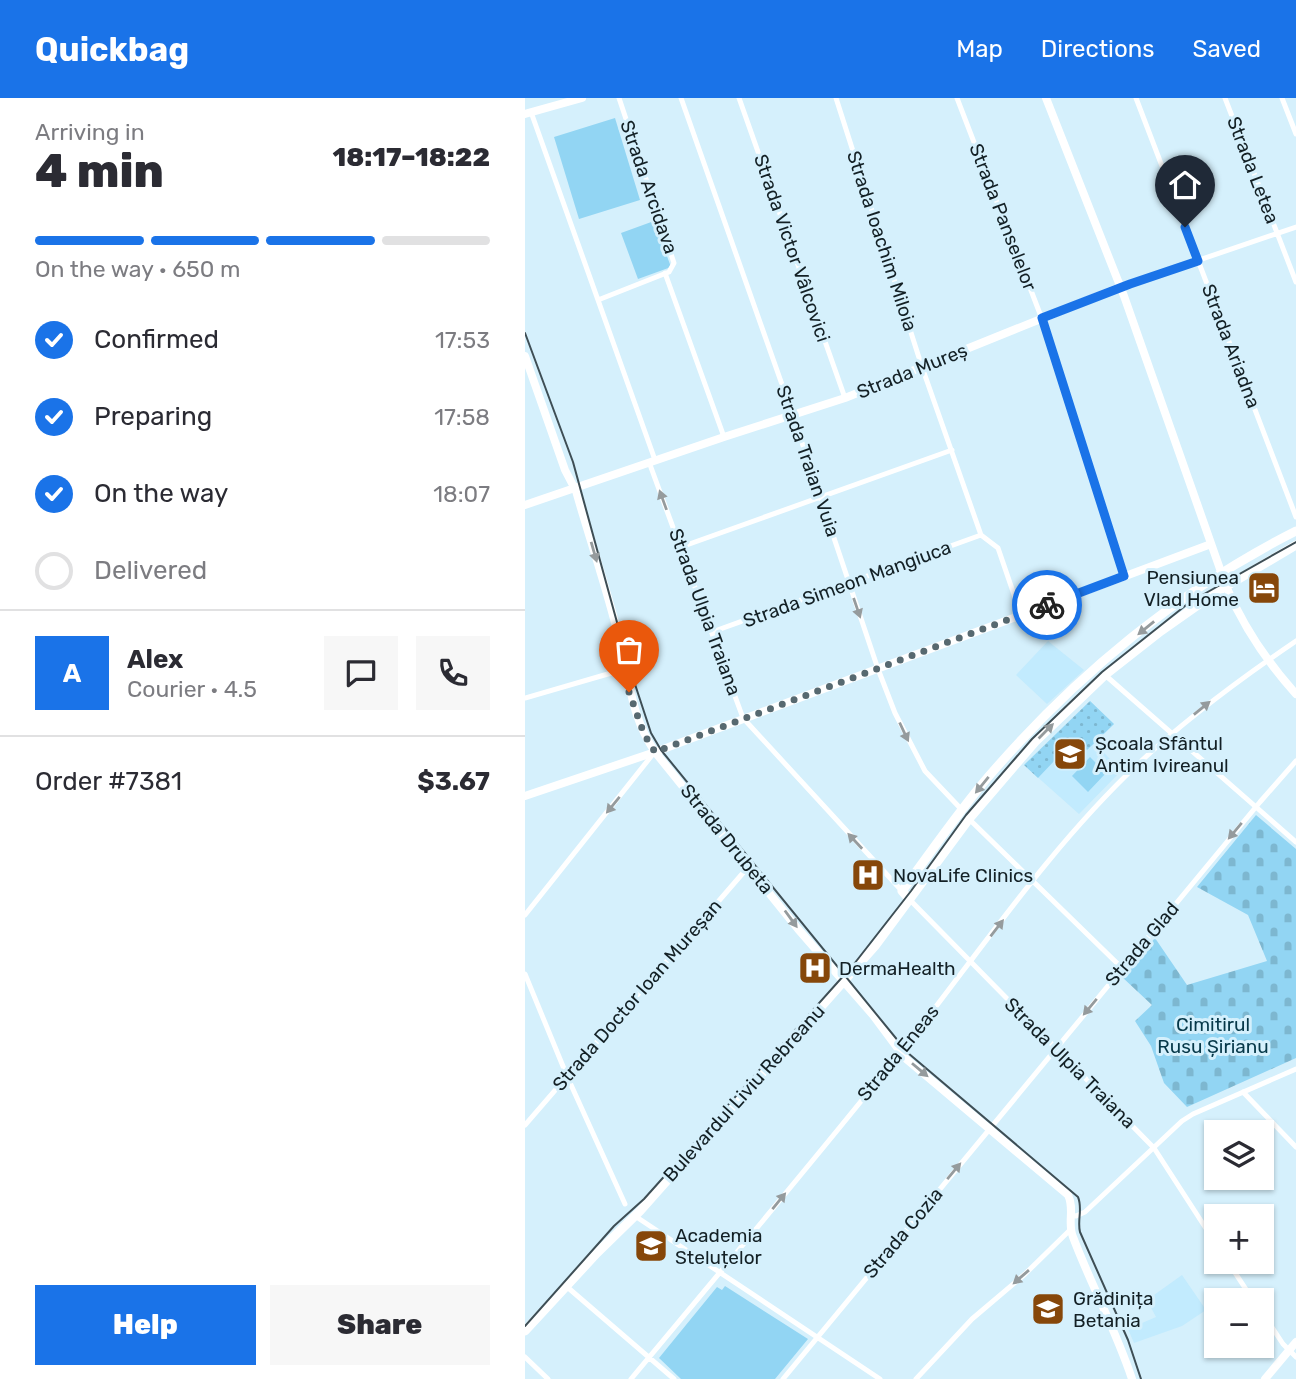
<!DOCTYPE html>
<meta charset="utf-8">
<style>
:root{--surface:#fff;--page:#f7f7f7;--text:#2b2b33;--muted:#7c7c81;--line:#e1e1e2;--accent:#1a73e8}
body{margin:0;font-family:Rubik,sans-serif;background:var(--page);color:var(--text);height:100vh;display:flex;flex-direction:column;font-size:26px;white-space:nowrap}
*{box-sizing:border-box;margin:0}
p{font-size:23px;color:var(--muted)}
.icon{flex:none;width:38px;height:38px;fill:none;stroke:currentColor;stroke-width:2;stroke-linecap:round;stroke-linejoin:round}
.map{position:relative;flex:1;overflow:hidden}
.sheet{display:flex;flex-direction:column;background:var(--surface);width:525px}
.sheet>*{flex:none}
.fabs{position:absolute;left:679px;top:1022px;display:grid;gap:14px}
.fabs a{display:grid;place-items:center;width:70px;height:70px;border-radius:0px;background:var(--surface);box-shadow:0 2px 5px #0004;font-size:35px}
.pin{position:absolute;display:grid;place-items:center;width:60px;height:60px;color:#fff;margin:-72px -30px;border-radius:50% 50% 50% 0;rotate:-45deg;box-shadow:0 0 7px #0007}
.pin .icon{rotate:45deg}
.courier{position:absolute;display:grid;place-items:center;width:70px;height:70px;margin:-35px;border:5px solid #1a73e8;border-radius:50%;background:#fff;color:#222;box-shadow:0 2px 9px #0007}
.headline em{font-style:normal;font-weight:800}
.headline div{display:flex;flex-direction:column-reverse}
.headline{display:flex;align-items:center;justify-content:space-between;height:119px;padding:0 35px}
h1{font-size:46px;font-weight:800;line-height:52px}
.bar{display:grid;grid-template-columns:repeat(4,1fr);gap:10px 7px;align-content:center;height:84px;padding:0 35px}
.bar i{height:9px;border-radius:5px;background:var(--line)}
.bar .selected{background:var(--accent)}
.bar p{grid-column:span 4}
.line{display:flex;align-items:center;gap:18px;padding:0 35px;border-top:2px solid var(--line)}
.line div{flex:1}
.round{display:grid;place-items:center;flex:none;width:74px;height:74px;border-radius:0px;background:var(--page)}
ol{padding:0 35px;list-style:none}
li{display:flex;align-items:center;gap:21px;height:77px}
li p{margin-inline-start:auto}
li .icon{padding:7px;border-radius:50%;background:var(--accent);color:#fff;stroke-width:4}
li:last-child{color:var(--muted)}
li i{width:38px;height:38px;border:4px solid var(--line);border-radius:50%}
.action{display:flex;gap:14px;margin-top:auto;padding:14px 35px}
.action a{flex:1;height:80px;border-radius:0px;background:var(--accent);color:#fff;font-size:28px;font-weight:800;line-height:80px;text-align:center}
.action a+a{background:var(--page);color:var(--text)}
header{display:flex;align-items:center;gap:42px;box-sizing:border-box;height:98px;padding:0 35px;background:var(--accent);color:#fff}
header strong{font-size:33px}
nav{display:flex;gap:38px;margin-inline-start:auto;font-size:24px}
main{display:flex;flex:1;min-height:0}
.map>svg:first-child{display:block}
.built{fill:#c2ebfe}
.grass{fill:url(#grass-dots)}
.cemetery{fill:url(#cemetery-stones)}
.green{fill:#92d5f3}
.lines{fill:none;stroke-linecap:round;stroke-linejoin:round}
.street{stroke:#fff;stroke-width:5}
.secondary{stroke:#fff;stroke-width:8}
.primary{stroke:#fff;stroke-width:9}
.tram{stroke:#3e4e55;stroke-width:2}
.oneway{fill:#959b9d}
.done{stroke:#576970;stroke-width:7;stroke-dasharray:0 12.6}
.route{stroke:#1a73e8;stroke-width:9}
.labels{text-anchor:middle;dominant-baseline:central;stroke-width:6;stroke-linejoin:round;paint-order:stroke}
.street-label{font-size:19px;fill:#132025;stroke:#d5f0fc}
.poi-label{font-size:19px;fill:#132025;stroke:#d5f0fc;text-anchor:start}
.park-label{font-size:19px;fill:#063849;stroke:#d5f0fc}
</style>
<header>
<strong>Quickbag</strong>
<nav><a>Map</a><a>Directions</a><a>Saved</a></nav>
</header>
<main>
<section class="sheet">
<div class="headline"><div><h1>4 min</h1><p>Arriving in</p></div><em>18:17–18:22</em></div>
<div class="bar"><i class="selected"></i><i class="selected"></i><i class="selected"></i><i></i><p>On the way · 650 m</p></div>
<ol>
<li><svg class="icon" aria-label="check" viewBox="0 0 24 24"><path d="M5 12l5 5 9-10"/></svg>Confirmed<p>17:53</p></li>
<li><svg class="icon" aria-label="check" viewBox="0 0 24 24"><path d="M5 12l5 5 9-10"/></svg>Preparing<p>17:58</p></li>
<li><svg class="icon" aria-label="check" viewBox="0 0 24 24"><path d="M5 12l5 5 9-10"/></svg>On the way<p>18:07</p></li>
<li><i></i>Delivered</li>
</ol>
<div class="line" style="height:126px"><b class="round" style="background:var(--accent);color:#fff">A</b><div><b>Alex</b><p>Courier · 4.5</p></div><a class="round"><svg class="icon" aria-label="chat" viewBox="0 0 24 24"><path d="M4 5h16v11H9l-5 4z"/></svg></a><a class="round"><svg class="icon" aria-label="phone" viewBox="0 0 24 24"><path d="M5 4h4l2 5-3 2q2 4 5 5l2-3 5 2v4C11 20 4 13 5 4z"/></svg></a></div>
<div class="line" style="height:91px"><div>Order #7381</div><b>$3.67</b></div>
<div class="action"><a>Help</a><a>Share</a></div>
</section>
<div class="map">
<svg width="771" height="1281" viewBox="0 0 771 1281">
<defs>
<pattern id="grass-dots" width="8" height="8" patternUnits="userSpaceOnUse" patternTransform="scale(1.75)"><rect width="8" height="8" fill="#92d5f3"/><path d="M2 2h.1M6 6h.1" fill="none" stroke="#7db7d0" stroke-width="1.8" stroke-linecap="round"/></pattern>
<pattern id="cemetery-stones" width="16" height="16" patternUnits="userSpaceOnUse" patternTransform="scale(1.75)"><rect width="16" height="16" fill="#92d5f3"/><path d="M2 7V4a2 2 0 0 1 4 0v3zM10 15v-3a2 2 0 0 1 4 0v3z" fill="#7db7d0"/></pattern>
</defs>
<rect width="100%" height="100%" fill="#d5f0fc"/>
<path class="built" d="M539,507L548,531L540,537L533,531L521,541L500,521Z
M523,543L559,572L522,606L491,577Z
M565,603L589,626L570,645L596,673L554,716L499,667Z
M657,1177L681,1212L657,1228L609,1245L603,1231L631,1219L622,1202Z"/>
<path class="grass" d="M565,603L589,626L562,652L550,641L513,680L499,667Z"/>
<path class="cemetery" d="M731,717L771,751V960L662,1009L639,985L626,948L610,923L627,907L597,879L630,840L662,887L742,863L723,817L672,789Z"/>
<path class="green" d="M90,20L115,102L54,121L29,39Z
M129,123L146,169L113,181L96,135Z
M565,659L581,675L563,694L547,678Z
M200,1188L283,1241L250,1281H156L134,1260L192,1189L197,1192Z"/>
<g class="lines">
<path class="street" d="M156,0L266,312L353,571L370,615L400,673L437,712
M214,0L320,300
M311,0L397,269L456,437L473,450L496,517
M432,0L517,221L599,478
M611,0L771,419
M700,0L771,184
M757,0L771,36
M6,14L130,362
M140,175L199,339
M595,189L771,129
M73,202L144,174L149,165L94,0
M124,364L218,620L377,793
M156,449L427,352
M187,534L456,437
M580,577L771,744
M0,600L100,571
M444,721L597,870
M385,802L629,1050L691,1146
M0,817L128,656
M0,876L42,978L100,1106
M718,994L771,1049
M0,1027L224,768
M546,1117L551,1118L560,1114L657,1023L668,1016L771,971
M110,1118L355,1281
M703,1164L728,1202
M41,1188L149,1281
M737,1214L758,1246L771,1259
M0,1259L23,1281
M106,1281C196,1173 287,1065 375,955C452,858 522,752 613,666C662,620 715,581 771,543
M258,1281L735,704L771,663
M391,1281L447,1221L500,1176L545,1132"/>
<path class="secondary" d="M521,0L599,198L701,488C718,528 742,564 771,596
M0,16L57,0
M0,258L40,372L51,393C66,446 85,499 97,553C106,591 107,619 130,654L273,831L348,917L380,960L543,1097C550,1111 542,1125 548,1139C566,1187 591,1232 607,1281
M0,407L199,339L320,300L595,189
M0,698L133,653L686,446
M740,1281L771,1244"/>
<path class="primary" d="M385,802L377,793C406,754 433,714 464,678C550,578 654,492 771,433
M0,1233L72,1155L115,1113L350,848L444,721L510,644L580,577L636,533L690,495L771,447"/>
<path class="tram" d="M0,235L48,364L104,568L126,635L136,652L383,955L553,1099C558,1111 552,1122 555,1134L603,1242L616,1281
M0,1228L89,1128L119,1101L329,866L386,793L441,717L507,641L577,574L665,504L771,444"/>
</g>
<defs><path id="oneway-solid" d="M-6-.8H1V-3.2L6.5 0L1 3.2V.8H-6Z" transform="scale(1.75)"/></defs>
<g class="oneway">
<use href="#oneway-solid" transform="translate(138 402) rotate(-110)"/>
<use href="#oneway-solid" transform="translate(69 454) rotate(74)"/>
<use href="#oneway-solid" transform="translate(332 510) rotate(71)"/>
<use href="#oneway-solid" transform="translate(621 530) rotate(141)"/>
<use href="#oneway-solid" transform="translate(677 610) rotate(-39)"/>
<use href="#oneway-solid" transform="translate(521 633) rotate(-45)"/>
<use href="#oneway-solid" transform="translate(379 634) rotate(65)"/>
<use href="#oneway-solid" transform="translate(457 687) rotate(129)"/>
<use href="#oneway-solid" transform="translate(88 707) rotate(129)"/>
<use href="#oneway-solid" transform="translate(710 733) rotate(130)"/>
<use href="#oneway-solid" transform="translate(330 743) rotate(-133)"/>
<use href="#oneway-solid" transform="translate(266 821) rotate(54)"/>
<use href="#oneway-solid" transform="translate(472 830) rotate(-52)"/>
<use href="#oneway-solid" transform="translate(565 909) rotate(130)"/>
<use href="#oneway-solid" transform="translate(395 972) rotate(40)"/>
<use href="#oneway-solid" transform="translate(429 1073) rotate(-50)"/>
<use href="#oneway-solid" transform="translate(254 1103) rotate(-51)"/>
<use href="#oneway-solid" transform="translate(496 1179) rotate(139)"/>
</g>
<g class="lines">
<path class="done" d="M104,594L119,636L130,654L522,507"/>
<path class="route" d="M522,507L599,478L517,220L605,186L673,163L660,129"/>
</g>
<defs>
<symbol id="hotel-square" viewBox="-11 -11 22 22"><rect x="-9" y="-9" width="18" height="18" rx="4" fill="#86470a" stroke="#d5f0fc"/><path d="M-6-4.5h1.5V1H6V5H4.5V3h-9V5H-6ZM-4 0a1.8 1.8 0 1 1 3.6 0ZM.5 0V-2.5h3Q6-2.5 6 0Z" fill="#fff"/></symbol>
<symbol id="school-square" viewBox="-11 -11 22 22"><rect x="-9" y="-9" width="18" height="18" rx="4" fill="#86470a" stroke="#d5f0fc"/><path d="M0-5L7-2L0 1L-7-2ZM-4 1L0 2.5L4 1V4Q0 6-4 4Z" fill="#fff"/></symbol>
<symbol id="hospital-square" viewBox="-11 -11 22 22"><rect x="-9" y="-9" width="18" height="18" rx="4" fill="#86470a" stroke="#d5f0fc"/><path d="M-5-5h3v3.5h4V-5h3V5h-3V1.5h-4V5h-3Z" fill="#fff"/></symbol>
</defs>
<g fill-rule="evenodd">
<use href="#hotel-square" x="720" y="471" width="38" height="38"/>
<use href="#school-square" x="526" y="637" width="38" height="38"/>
<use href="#hospital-square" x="324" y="758" width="38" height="38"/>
<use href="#hospital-square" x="271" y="851" width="38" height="38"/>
<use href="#school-square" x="107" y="1129" width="38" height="38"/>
<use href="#school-square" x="504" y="1192" width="38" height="38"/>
</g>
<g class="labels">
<g class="street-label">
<text transform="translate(728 72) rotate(69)">Strada Letea</text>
<text transform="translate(124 89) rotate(71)">Strada Arcidava</text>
<text transform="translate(478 119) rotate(69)">Strada Panselelor</text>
<text transform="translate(357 143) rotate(72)">Strada Ioachim Miloia</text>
<text transform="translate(267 150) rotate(71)">Strada Victor Vâlcovici</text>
<text transform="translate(706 248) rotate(69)">Strada Ariadna</text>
<text transform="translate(387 273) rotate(-22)">Strada Mureș</text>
<text transform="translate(283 363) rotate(71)">Strada Traian Vuia</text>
<text transform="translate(322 486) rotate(-20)">Strada Simeon Mangiuca</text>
<text transform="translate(180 514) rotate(70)">Strada Ulpia Traiana</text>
<text transform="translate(202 741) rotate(51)">Strada Drubeta</text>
<text transform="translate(617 846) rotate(-50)">Strada Glad</text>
<text transform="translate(112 897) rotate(-49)">Strada Doctor Ioan Mureșan</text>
<text transform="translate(373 955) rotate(-51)">Strada Eneas</text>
<text transform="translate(545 965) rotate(45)">Strada Ulpia Traiana</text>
<text transform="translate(219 995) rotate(-48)">Bulevardul Liviu Rebreanu</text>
<text transform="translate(378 1135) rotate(-50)">Strada Cozia</text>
</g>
<g class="poi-label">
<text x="714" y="479" text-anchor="end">Pensiunea<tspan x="714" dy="22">Vlad Home</tspan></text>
<text x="570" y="645">Școala Sfântul<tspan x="570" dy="22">Antim Ivireanul</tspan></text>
<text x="368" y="777">NovaLife Clinics</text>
<text x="314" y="870">DermaHealth</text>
<text x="150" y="1137">Academia<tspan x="150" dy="22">Steluțelor</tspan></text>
<text x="548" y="1200">Grădinița<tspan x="548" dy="22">Betania</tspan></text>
</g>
<g class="park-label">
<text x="688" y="926">Cimitirul<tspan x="688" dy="22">Rusu Șirianu</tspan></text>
</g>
</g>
</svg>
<div class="fabs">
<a><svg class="icon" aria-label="layers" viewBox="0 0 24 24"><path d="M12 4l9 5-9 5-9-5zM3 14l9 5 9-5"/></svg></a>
<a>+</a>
<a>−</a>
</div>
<div class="pin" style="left:104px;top:594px;background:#ea580c"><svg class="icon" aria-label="bag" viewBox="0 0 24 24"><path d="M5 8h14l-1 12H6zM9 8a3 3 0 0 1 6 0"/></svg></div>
<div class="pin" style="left:660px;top:129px;background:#1f2937"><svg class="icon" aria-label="home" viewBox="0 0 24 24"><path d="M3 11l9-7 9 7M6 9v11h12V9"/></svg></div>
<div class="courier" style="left:522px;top:507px"><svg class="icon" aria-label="bike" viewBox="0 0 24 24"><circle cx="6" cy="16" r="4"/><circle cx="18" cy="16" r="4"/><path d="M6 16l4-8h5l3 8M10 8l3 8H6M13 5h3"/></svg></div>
</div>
</main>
